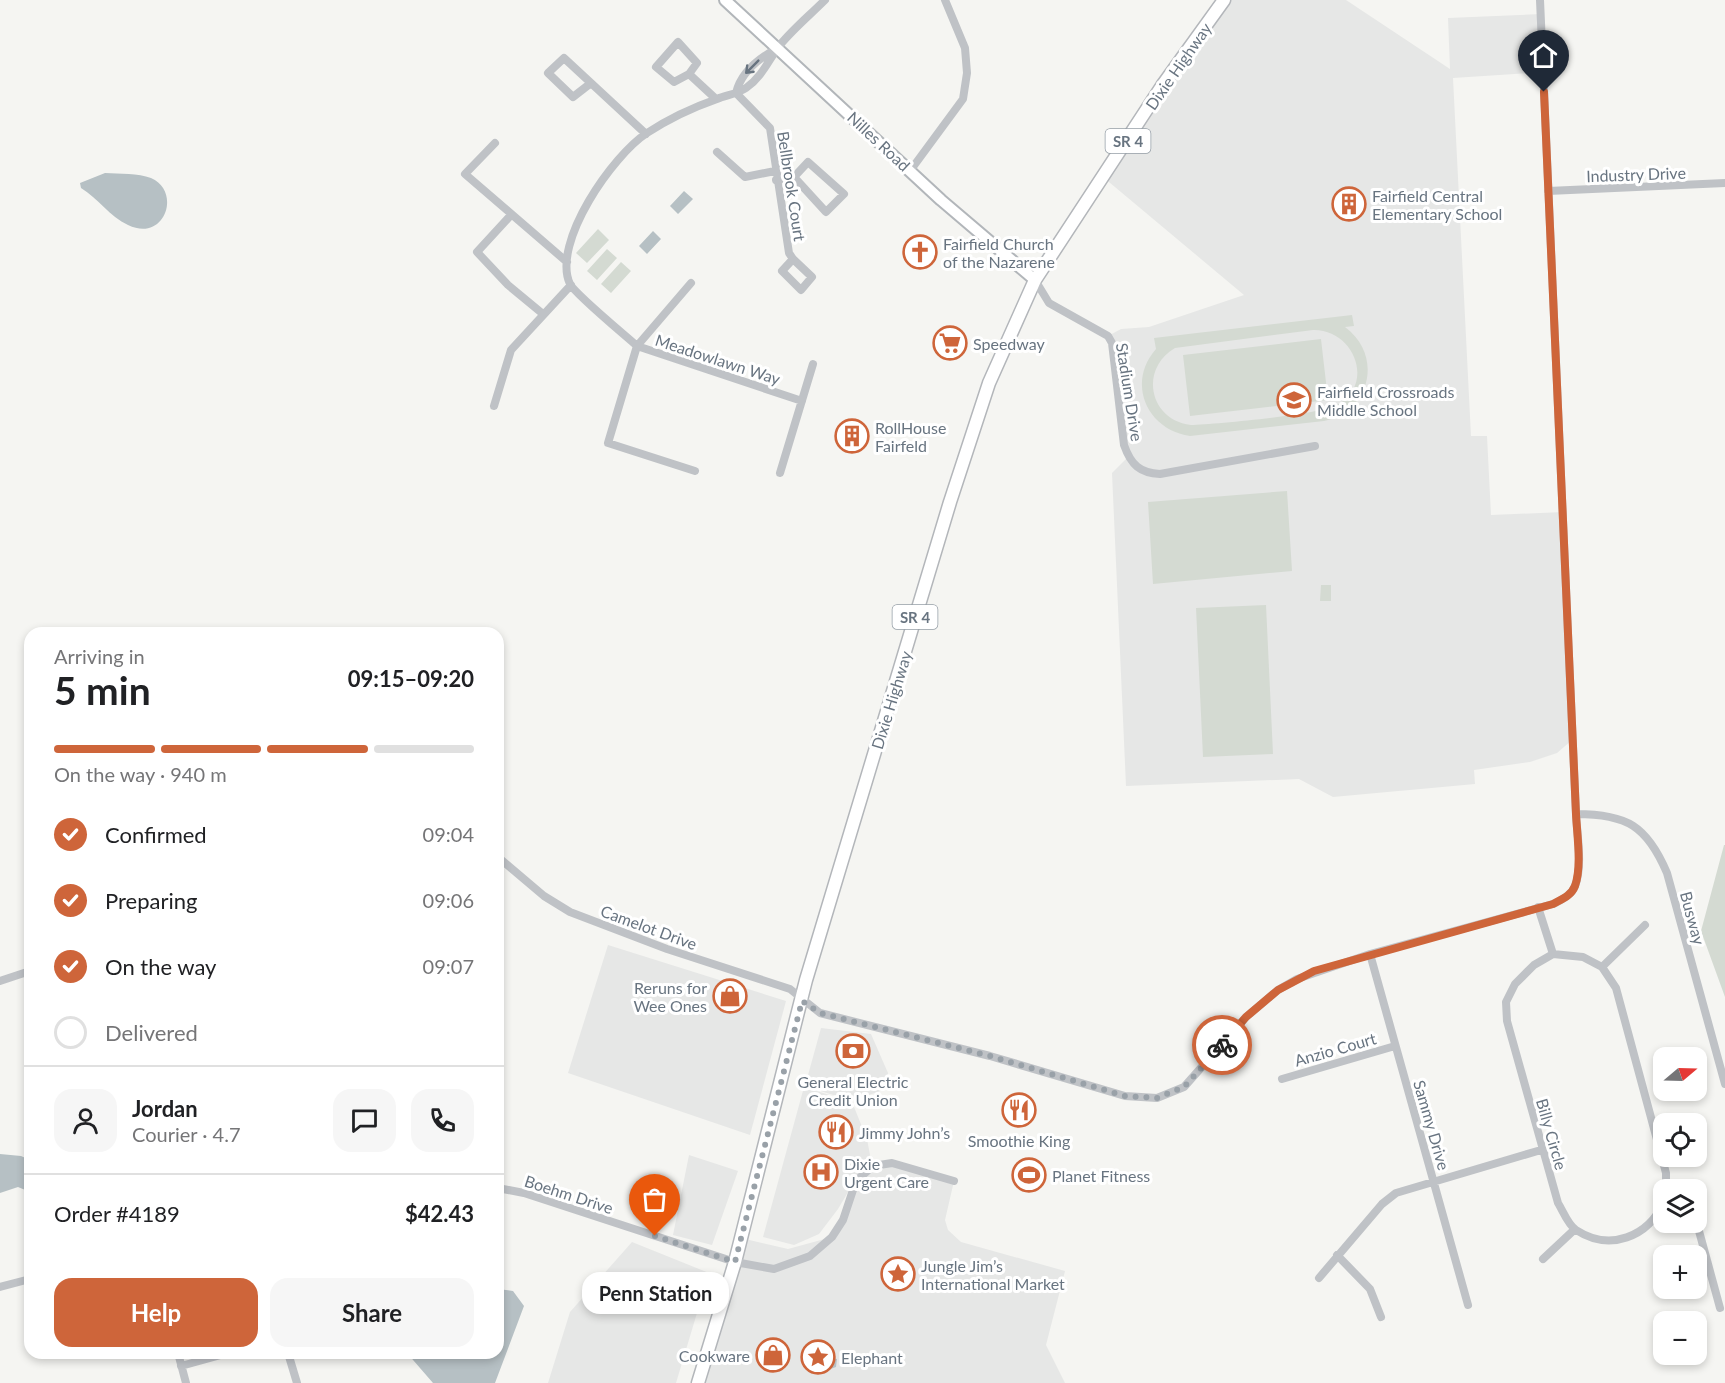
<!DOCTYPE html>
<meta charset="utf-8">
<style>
:root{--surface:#fff;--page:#f6f6f6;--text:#202124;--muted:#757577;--line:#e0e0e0;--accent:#ce653a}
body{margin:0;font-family:Lato,sans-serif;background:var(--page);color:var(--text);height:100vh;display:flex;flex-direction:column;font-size:22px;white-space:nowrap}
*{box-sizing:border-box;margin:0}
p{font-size:20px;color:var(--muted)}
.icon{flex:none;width:33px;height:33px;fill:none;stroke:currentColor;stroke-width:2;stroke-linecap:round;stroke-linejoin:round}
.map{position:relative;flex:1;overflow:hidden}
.drawer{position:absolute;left:24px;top:627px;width:480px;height:732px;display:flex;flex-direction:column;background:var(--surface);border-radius:18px;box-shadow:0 3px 9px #0003}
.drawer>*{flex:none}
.needle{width:39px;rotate:71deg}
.fabs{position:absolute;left:1653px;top:1047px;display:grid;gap:12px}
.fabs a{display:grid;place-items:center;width:54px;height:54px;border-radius:12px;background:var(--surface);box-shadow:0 3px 9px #0003;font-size:30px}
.pin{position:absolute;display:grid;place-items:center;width:51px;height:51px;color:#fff;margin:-62px -26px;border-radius:50% 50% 50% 0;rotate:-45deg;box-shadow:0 0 6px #0007}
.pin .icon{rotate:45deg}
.courier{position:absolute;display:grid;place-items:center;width:60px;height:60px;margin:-30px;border:4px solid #ce653a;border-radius:50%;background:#fff;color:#222;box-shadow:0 2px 8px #0007}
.bubble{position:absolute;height:42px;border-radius:18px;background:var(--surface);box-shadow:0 3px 9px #0003;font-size:20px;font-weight:700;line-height:42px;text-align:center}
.summary em{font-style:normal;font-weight:700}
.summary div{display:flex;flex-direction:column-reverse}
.summary{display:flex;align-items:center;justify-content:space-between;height:102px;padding:0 30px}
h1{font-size:39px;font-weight:700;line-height:45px}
.bar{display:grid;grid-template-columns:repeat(4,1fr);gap:9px 6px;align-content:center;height:72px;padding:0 30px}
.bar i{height:8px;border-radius:4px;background:var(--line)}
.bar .on{background:var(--accent)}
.bar p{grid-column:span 4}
.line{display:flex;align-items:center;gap:15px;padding:0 30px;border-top:2px solid var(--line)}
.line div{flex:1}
.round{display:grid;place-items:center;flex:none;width:63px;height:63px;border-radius:18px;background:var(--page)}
ol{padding:0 30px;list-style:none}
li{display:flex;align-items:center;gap:18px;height:66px}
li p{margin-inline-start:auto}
li .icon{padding:6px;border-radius:50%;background:var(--accent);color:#fff;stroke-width:4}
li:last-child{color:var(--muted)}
li i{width:33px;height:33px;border:3px solid var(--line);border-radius:50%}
.button{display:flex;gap:12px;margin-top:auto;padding:12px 30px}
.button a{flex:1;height:69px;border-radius:18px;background:var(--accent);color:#fff;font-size:24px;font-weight:700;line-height:69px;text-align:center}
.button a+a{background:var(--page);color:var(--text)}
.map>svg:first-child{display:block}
.built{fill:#e6e7e6}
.green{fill:#d4dad2;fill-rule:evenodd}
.water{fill:#b6c0c4}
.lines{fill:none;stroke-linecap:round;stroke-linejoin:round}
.secondary-casing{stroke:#b2b6ba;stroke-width:14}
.primary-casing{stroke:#b3b6ba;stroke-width:15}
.street{stroke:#bfc2c6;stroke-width:8}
.secondary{stroke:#fff;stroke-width:10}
.primary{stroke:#fff;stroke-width:12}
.oneway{stroke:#687480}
.done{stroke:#99a1a8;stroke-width:6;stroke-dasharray:0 10.8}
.route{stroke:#ce653a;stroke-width:8}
.labels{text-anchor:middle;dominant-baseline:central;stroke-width:6;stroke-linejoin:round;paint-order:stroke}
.shield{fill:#fff;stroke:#959ea6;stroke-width:1.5}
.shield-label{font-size:15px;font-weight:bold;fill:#687480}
.street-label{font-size:16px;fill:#687480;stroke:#fff}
.poi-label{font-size:16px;fill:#687480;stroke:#fff;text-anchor:start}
</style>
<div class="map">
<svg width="1725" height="1383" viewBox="0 0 1725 1383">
<rect width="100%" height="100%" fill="#f5f5f2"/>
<path class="built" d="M1224,0H1346L1450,69L1448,18L1541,14L1543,72L1453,78L1471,436H1487L1491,515L1563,512L1572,740L1557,753L1530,762L1474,770L1475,784L1333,797L1299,779L1126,786L1112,473L1128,457L1108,336L1121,329L1149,327L1244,295L1103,177Z
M608,945L786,1001L750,1135L568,1073Z
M821,1028L871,1034L888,1073L886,1089L852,1101L805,1086Z
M804,1087L852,1102L867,1139L870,1155L838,1209L819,1234L794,1245L763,1237Z
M689,1155L738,1171L712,1245L673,1235Z
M881,1163L954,1181L945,1220L948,1230L961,1242L1065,1271L1046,1345L1065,1383H698L741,1238L788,1249L832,1237L856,1181Z
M632,1242L709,1273L676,1383H548L570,1312Z"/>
<path class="green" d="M598,229L609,240L587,263L576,253Z
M607,249L617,258L597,280L587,271Z
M621,262L631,271L611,293L601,284Z
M1352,315L1354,326L1345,327C1384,356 1370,411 1324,421L1190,436C1147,430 1126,383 1156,349L1154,338ZM1313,330C1354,329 1376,384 1337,405C1318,415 1216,424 1191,425C1149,420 1139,369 1175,348Z
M1321,339L1328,400L1190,416L1183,355Z
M1287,491L1292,571L1153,584L1148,502Z
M1321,585H1331V601H1320Z
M1266,605L1273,754L1203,757L1196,608Z
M1724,845H1725V997L1701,931Z"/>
<path class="water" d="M105,173C120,174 138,173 151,178C182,191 165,243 128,225C110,217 98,198 81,188L80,183Z
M684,191L693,199L678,214L670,206Z
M653,231L661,239L647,254L639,246Z
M0,1154L21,1156L30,1160V1192L18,1187L0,1193Z
M498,1289L513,1291L524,1306L495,1383H433L407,1353H498Z
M818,1354L837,1359L836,1367L822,1372L818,1367L813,1370L803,1366V1363Z"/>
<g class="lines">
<defs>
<path id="secondary" d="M725,0L941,200L1035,280"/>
<path id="primary" d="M698,1383L735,1262L806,980L950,502L989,383L1035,280L1162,86L1224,0"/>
</defs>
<use href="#secondary" class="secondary-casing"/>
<use href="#primary" class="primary-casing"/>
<path class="street" d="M689,74L674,82L656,67L678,42L697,63L689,74L716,99
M591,83L573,97L548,73L564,58L646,134
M736,93L770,128L789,253L793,259L782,271L801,290L812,277L793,259
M736,93C741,72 759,58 778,48
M495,143L465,174L567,262
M717,152L745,177L775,171
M910,171L963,99L967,73L965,48L945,0
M776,180L794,177L808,162L844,194L826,212L794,177
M1548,191L1725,183
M511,215L477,252L508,285L543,314
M1035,280L1049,303L1108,336L1112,343L1124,445C1131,465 1140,473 1160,474L1315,446
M691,283L637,346L802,401
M494,406L511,350L571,285
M695,471L608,443L637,346C626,336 575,294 570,284C551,243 613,155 647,133C667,120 694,107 717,99C727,95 737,94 746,88C762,77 769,59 780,45C793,29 810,15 825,0
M780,473L813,364
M1576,814C1627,814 1647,826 1667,873L1725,1084
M498,857L544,896L570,912L667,949L790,989L820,1013L990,1056L1125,1096L1157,1098L1184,1087L1246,1017L1278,990L1297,979L1370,954L1553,904C1561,900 1571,896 1575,886C1583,866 1577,835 1576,814L1540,0
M1538,907L1553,954
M1370,954L1468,1305
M1602,967L1645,925
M0,981L30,971
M1282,1079L1395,1046
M498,1188L524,1193L735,1262L774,1269L810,1256L832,1237L843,1220L856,1181L873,1166L892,1163L954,1181
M1664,1202C1648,1237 1610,1252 1576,1230C1568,1225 1563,1211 1558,1203L1507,1021L1506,1002L1515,984L1534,965L1553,954L1583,957L1602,967L1616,988L1666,1173V1190
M1696,1220L1720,1308
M1337,1255L1370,1289L1381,1317
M1543,1259L1574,1230
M1319,1278L1382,1204L1396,1193L1541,1150
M0,1287L30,1279
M178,1353L186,1383
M288,1353L297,1383
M181,1366L228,1353"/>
<use href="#secondary" class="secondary"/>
<use href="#primary" class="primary"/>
</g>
<defs><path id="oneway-shaft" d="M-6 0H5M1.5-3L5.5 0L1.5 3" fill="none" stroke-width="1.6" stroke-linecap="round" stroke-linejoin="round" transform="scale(1.5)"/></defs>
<use class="oneway" href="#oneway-shaft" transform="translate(752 67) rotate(135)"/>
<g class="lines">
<path class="done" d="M655,1236L735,1262L802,1001L820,1013L990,1056L1125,1096L1157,1098L1184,1087L1222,1045"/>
<path class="route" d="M1222,1045L1246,1017L1278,990L1314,971L1553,904C1562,899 1571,896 1575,886C1582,866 1577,835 1576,814L1544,92"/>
</g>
<defs>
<symbol id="building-ring" viewBox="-11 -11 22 22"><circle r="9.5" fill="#fff" stroke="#ce653a" stroke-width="1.5"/><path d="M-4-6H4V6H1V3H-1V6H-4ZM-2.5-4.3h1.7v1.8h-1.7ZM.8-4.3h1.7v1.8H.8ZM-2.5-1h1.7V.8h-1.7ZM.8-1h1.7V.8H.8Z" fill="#ce653a"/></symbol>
<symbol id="church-ring" viewBox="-11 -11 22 22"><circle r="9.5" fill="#fff" stroke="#ce653a" stroke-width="1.5"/><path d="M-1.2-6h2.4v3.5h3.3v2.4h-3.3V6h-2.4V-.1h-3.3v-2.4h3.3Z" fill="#ce653a"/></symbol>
<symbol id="supermarket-ring" viewBox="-11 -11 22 22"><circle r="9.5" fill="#fff" stroke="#ce653a" stroke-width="1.5"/><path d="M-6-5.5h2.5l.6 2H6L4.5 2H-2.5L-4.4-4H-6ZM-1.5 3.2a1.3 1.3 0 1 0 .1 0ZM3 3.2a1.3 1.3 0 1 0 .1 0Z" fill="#ce653a"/></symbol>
<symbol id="school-ring" viewBox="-11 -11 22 22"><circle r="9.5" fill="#fff" stroke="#ce653a" stroke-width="1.5"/><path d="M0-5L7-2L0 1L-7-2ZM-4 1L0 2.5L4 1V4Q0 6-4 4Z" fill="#ce653a"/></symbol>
<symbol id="shop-ring" viewBox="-11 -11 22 22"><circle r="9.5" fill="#fff" stroke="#ce653a" stroke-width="1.5"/><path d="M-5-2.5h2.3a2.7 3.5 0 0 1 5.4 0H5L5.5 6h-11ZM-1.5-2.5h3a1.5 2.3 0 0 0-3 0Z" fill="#ce653a"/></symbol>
<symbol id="bank-ring" viewBox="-11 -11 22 22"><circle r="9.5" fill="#fff" stroke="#ce653a" stroke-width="1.5"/><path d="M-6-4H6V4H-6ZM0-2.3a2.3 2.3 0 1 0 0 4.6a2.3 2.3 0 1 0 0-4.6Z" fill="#ce653a"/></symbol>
<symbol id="restaurant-ring" viewBox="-11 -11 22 22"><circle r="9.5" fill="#fff" stroke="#ce653a" stroke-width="1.5"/><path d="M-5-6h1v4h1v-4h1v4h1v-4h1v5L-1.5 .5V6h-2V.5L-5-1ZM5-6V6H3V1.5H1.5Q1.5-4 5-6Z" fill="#ce653a"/></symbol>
<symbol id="hospital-ring" viewBox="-11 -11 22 22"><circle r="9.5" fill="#fff" stroke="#ce653a" stroke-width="1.5"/><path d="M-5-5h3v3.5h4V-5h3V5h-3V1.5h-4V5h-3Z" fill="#ce653a"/></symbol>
<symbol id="stadium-ring" viewBox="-11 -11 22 22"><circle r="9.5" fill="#fff" stroke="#ce653a" stroke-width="1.5"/><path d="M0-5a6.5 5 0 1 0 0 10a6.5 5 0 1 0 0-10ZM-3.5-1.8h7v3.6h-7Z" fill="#ce653a"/></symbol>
<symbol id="sight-ring" viewBox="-11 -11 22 22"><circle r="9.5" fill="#fff" stroke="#ce653a" stroke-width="1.5"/><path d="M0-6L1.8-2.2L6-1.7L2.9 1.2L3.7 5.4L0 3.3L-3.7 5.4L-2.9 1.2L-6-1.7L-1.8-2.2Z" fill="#ce653a"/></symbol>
</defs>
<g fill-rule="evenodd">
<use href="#building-ring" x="1330" y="185" width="38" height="38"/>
<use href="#church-ring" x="901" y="233" width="38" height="38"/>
<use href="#supermarket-ring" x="931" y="324" width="38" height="38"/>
<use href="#school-ring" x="1275" y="381" width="38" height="38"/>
<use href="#building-ring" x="833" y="417" width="38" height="38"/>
<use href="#shop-ring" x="711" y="977" width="38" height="38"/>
<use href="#bank-ring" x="834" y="1032" width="38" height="38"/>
<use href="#restaurant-ring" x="1000" y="1091" width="38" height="38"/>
<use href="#restaurant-ring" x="817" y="1113" width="38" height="38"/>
<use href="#hospital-ring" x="802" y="1153" width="38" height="38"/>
<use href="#stadium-ring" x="1010" y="1156" width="38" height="38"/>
<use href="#sight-ring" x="879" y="1255" width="38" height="38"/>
<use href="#shop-ring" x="754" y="1336" width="38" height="38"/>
<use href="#sight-ring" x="799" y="1338" width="38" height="38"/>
</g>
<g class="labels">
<g class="shield">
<rect x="1105.5" y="129" width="45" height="24" rx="4.5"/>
<rect x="892.5" y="605" width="45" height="24" rx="4.5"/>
</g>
<g class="shield-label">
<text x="1128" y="141">SR 4</text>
<text x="915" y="617">SR 4</text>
</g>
<g class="street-label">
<text transform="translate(1178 66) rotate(-55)">Dixie Highway</text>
<text transform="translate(879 141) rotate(43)">Nilles Road</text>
<text transform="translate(1636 174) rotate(-2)">Industry Drive</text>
<text transform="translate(792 186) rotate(81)">Bellbrook Court</text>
<text transform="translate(718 359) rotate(18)">Meadowlawn Way</text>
<text transform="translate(1130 392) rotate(81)">Stadium Drive</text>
<text transform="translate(891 700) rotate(-73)">Dixie Highway</text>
<text transform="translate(1693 918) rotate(75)">Busway</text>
<text transform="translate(649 927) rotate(20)">Camelot Drive</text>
<text transform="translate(1335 1049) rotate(-16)">Anzio Court</text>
<text transform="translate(1432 1125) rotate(74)">Sammy Drive</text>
<text transform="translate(1552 1134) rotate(74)">Billy Circle</text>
<text transform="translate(569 1194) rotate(18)">Boehm Drive</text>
</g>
<g class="poi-label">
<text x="1372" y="195">Fairfield Central<tspan x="1372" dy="18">Elementary School</tspan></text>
<text x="943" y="243">Fairfield Church<tspan x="943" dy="18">of the Nazarene</tspan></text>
<text x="973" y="343">Speedway</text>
<text x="1317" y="391">Fairfield Crossroads<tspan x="1317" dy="18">Middle School</tspan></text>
<text x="875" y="427">RollHouse<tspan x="875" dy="18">Fairfeld</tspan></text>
<text x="707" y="987" text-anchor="end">Reruns for<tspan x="707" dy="18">Wee Ones</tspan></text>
<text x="853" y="1081" text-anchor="middle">General Electric<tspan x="853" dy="18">Credit Union</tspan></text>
<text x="859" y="1132">Jimmy John’s</text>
<text x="1019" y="1140" text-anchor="middle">Smoothie King</text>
<text x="844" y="1163">Dixie<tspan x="844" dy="18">Urgent Care</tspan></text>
<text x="1052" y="1175">Planet Fitness</text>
<text x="921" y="1265">Jungle Jim’s<tspan x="921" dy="18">International Market</tspan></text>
<text x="750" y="1355" text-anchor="end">Cookware</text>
<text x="841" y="1357">Elephant</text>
</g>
</g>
</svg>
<div class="fabs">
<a><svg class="needle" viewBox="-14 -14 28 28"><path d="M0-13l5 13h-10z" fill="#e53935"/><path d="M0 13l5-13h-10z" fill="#757577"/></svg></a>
<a><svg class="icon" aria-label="locate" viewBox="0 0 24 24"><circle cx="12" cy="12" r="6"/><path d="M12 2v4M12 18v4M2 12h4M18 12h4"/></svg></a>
<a><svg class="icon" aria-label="layers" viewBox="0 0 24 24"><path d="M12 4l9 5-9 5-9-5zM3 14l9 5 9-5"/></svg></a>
<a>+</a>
<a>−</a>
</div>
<div class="pin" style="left:655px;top:1236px;background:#ea580c"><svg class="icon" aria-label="bag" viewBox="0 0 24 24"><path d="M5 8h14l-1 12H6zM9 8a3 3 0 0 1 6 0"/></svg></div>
<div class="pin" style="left:1544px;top:92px;background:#1f2937"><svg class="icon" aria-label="home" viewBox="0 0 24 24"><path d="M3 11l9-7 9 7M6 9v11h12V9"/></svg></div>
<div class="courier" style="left:1222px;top:1045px"><svg class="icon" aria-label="bike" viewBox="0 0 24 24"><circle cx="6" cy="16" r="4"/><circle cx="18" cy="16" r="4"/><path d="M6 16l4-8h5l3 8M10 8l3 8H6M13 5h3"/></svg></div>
<div class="bubble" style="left:582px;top:1272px;width:147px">Penn Station</div>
<section class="drawer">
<div class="summary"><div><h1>5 min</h1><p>Arriving in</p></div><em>09:15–09:20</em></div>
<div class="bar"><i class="on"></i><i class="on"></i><i class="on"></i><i></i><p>On the way · 940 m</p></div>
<ol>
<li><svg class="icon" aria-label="check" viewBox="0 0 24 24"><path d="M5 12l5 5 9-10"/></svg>Confirmed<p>09:04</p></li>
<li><svg class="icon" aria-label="check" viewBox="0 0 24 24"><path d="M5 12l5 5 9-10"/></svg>Preparing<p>09:06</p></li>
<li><svg class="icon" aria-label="check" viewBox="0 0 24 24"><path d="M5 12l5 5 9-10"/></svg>On the way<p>09:07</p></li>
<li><i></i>Delivered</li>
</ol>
<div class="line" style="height:108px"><a class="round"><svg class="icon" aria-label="person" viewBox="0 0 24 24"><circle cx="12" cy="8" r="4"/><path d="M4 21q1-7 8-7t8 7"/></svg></a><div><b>Jordan</b><p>Courier · 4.7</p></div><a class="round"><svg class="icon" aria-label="chat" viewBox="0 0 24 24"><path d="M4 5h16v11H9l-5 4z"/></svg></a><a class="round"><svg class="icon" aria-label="phone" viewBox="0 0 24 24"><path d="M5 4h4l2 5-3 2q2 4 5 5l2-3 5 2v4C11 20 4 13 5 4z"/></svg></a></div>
<div class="line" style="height:78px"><div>Order #4189</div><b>$42.43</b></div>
<div class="button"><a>Help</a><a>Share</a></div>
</section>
</div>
